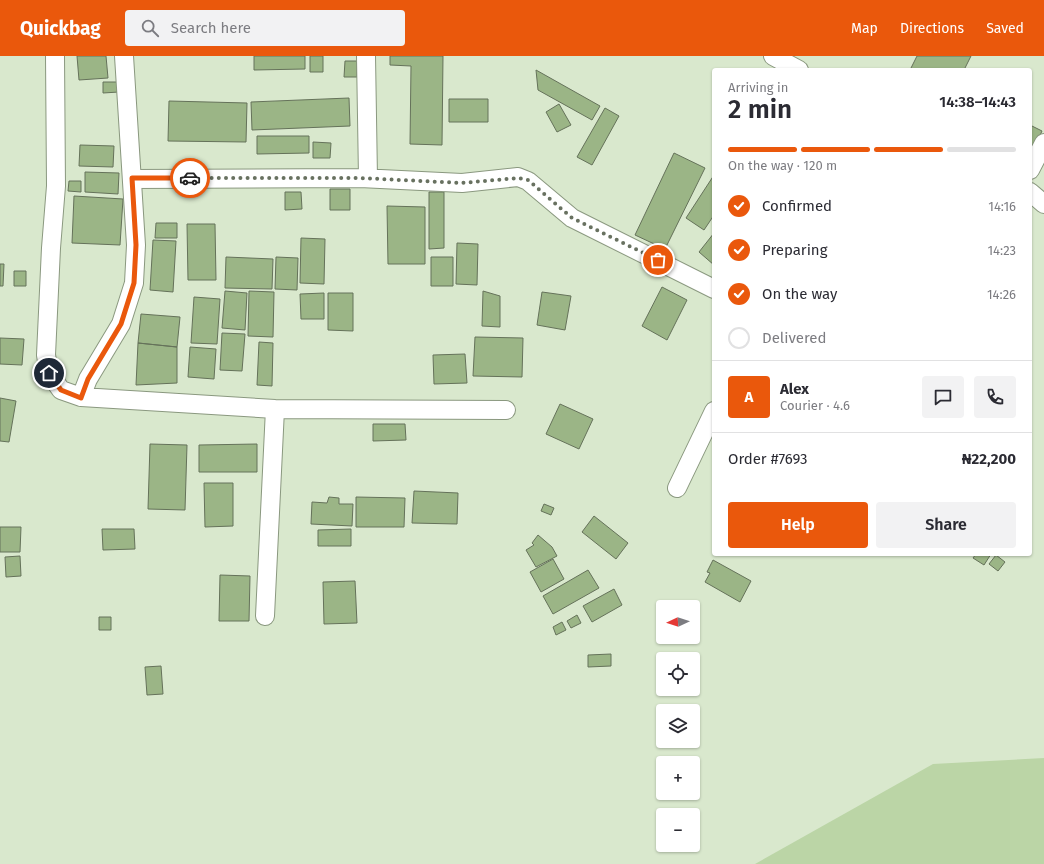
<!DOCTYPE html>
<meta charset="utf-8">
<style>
:root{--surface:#fff;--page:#f2f2f3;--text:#2b2b33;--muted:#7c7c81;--line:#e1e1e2;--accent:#ea580c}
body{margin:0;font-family:"Fira Sans",sans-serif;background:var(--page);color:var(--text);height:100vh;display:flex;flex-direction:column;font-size:15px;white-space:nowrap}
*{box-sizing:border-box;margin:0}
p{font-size:13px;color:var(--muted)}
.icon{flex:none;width:22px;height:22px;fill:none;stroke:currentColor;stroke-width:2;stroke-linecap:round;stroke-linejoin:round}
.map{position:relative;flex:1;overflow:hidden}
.drawer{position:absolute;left:712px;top:12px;width:320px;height:488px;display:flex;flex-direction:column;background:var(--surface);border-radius:4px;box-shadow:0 1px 3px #0004}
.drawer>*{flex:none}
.needle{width:26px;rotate:266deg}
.fabs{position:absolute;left:656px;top:544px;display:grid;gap:8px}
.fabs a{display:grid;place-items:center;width:44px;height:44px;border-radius:4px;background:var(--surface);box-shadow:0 1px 3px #0004;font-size:20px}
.pin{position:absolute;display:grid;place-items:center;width:34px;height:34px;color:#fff;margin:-17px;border:2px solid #fff;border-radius:50%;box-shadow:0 1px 4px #0007}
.courier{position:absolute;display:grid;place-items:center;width:40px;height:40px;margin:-20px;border:3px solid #ea580c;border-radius:50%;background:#fff;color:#222;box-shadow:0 1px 5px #0007}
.headline em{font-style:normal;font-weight:600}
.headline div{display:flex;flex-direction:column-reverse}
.headline{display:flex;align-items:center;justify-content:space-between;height:68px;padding:0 16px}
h1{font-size:26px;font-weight:600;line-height:30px}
.bar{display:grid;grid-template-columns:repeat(4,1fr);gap:6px 4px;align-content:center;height:48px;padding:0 16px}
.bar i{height:5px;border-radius:3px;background:var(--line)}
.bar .active{background:var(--accent)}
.bar p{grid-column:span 4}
.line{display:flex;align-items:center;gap:10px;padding:0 16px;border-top:1px solid var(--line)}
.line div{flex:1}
.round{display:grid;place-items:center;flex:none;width:42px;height:42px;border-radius:4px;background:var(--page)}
ol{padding:0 16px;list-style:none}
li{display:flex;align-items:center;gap:12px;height:44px}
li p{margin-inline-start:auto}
li .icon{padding:4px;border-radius:50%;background:var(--accent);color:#fff;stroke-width:4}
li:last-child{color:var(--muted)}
li i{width:22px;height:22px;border:2px solid var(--line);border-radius:50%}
.button{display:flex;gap:8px;margin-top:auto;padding:8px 16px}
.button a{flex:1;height:46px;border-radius:4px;background:var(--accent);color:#fff;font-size:16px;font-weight:600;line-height:46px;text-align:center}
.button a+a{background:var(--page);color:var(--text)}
header{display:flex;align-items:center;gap:24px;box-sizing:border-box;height:56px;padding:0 20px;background:var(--accent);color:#fff}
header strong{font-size:19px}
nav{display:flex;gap:22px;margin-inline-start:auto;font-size:14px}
.search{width:280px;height:36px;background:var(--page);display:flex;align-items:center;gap:10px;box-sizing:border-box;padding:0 14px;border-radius:4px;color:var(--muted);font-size:15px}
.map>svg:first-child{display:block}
.green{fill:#bbd5a6}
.building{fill:#9bb586;stroke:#65725a}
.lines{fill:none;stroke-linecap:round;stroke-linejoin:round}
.minor-casing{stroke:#8a987f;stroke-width:20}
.minor{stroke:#fff;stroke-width:18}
.done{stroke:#687160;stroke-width:4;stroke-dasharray:0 7.2}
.route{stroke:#ea580c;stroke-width:5}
</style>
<header>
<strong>Quickbag</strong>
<div class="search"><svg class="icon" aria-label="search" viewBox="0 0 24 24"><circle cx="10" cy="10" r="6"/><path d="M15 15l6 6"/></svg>Search here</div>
<nav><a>Map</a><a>Directions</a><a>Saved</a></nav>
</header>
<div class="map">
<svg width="1044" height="808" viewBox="0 0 1044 808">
<rect width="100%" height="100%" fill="#d9e8cd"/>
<path class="green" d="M1044,702V808H755L933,708Z"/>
<path class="building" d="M77,0H106L108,22L79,24Z
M254,0H305V13L254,14Z
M310,0H323V16H310Z
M390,0H443L442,89L410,88L411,10L390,9Z
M917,0H971L964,14H910Z
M345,5H357V21H344Z
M536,14L600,50L592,64L538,34Z
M103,26H119V36L103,37Z
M349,42L350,70L252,74L251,46Z
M449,43H488V66H449Z
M169,45L247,47L246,86L168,85Z
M559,48L571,69L557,76L546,56Z
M605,52L619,60L592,109L577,101Z
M1030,69L1042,75L1030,101Z
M257,80H309V97L257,98Z
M313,86L331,87L330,102H313Z
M80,89L114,90L113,111L79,110Z
M674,97L705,112L665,193L635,179Z
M85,116L119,117L118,138L85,136Z
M714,119V159L704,174L686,162Z
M69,125H81V136L68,135Z
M330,133H350V154H330Z
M285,136H301L302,153L285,154Z
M429,136H444V192L429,193Z
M74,140L123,143L120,189L72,187Z
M387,150L425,151V208H388Z
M156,167H177V182H155Z
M187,168H215L216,224H188Z
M714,177V209L699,196Z
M301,182L325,183L324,228L300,227Z
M153,184L176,185L173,236L150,234Z
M457,187L478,188L477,229L456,228Z
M226,201L273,203L272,233L225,232Z
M276,201L298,202L297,234L275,233Z
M431,201H453V230H431Z
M0,208H4L3,230H0Z
M14,215H26V230H14Z
M662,231L687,244L667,284L642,270Z
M225,235L247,237L245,274L222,272Z
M249,235L274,236L273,281L248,280Z
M483,235L500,240V271L482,270Z
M542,236L571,240L565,274L537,269Z
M324,237V263H301L300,238Z
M328,237H353V275L328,274Z
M194,241L220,243L217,288L191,287Z
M141,258L180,261L177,291L138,287Z
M222,277L245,278L242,315L220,314Z
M475,281L523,282L522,321L473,320Z
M0,282L24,283L22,309L0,308Z
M259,286L273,287L272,330L257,329Z
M138,287L177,291V327L136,329Z
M190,291L216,293L214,323L188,321Z
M465,298L467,327L434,328L433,299Z
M0,342L16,345L9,386L0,385Z
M560,348L593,363L579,393L546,378Z
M373,368H405L406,384L373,385Z
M150,388L187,389L185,454L148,453Z
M257,388V416H199V389Z
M204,427H233V470L205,471Z
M414,435L458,437L457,468L412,467Z
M329,441L339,442V448H353L352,470L311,468L312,446L327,447Z
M356,441L405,442L404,471H356Z
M544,448L554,452L551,459L541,455Z
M594,460L628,487L616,503L582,476Z
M0,471H21L20,496H0Z
M102,473H134L135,493L103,494Z
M351,473V490H318V474Z
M538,479L552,491L557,500L536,511L526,494L534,489L532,487Z
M976,498H991L984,509L973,502Z
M996,499L1005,506L998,515L989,508Z
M20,500L21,520L6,521L5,501Z
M553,503L564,523L541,536L530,516Z
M713,504L751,525L740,546L705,526L710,517L707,516Z
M588,514L599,532L553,558L543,540Z
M220,519L250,520L249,565H219Z
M355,525L357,567L324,568L323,526Z
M614,533L622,549L592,566L583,550Z
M577,559L581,567L571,572L567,565Z
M99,561H111V574H99Z
M562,566L566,574L556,579L553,571Z
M611,598V610L588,611V599Z
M161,610L163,638L147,639L145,611Z"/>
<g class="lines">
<defs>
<path id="minor" d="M55,0L56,130L51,192L46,299L49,317L61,334L81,341L275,353L506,354
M366,0L368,122
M773,0L799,14
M1030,114L1044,87
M132,123L360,122L462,127L518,121L528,125L572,162L714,233
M1030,136L1044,148
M81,341L88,323L121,268L134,227L136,189L124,0
M677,432L714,355
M265,560L275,353"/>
</defs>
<use href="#minor" class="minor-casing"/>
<use href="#minor" class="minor"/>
</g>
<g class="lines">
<path class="done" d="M190,122H360L462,127L518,122L528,124L572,162L658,204"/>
<path class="route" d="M49,317L61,334L81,342L88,323L121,268L134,227L136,189L132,122H190"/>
</g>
</svg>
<div class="fabs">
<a><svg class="needle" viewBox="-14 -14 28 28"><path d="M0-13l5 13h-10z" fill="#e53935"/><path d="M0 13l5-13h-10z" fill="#7c7c81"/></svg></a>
<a><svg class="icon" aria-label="locate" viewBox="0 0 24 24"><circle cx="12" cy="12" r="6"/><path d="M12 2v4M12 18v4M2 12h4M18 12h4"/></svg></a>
<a><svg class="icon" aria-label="layers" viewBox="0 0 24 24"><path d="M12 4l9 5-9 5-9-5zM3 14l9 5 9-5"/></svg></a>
<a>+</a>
<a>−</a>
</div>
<div class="pin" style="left:658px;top:204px;background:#ea580c"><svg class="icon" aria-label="bag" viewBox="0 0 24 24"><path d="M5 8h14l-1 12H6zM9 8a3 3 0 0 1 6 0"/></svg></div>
<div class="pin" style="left:49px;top:317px;background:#1f2937"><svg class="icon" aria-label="home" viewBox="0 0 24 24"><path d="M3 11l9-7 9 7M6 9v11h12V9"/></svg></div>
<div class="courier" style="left:190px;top:122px"><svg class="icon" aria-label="car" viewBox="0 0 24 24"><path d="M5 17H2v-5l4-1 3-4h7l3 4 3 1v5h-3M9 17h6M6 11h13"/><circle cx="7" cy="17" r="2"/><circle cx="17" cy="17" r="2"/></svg></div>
<section class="drawer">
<div class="headline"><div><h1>2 min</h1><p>Arriving in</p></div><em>14:38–14:43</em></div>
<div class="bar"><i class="active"></i><i class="active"></i><i class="active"></i><i></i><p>On the way · 120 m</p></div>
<ol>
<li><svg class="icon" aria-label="check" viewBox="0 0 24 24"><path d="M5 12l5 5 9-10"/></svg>Confirmed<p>14:16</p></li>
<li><svg class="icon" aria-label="check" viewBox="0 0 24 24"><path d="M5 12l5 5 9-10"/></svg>Preparing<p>14:23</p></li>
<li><svg class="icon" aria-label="check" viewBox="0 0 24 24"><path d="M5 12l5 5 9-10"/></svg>On the way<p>14:26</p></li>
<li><i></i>Delivered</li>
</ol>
<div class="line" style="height:72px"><b class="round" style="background:var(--accent);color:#fff">A</b><div><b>Alex</b><p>Courier · 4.6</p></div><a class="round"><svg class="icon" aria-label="chat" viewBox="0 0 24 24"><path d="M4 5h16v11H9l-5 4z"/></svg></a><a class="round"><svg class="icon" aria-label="phone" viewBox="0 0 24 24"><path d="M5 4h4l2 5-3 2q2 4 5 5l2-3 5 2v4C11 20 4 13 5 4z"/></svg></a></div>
<div class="line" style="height:52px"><div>Order #7693</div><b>₦22,200</b></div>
<div class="button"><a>Help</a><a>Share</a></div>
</section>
</div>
